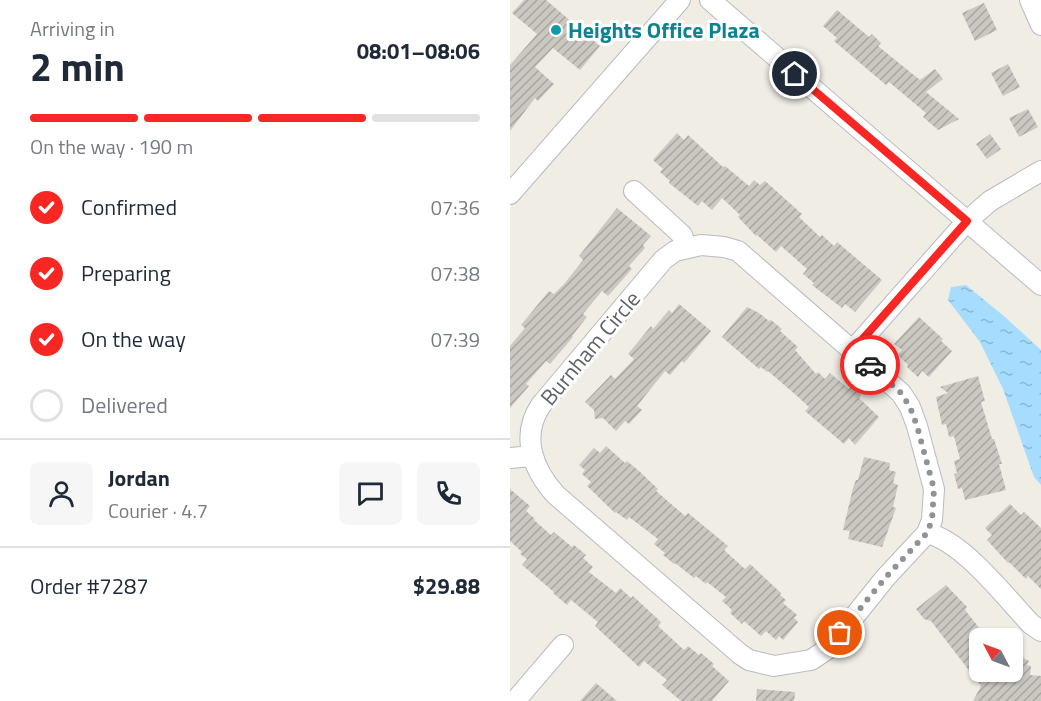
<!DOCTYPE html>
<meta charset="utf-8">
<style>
:root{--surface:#fff;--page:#f6f6f7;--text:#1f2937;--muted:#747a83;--line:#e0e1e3;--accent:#f82723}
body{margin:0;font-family:"Titillium Web",sans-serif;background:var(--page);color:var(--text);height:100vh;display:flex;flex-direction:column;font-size:22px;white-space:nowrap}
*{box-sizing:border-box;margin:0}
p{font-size:20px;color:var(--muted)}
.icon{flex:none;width:33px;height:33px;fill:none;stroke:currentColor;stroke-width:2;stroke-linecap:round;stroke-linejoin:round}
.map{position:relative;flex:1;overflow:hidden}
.drawer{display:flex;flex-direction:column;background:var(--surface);width:510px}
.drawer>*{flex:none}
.needle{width:39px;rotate:311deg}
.fabs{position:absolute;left:459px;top:628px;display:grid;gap:12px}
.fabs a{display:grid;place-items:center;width:54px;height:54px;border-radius:9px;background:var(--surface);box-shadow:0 2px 4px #0004;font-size:30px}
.pin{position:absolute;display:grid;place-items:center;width:51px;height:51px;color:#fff;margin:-26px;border:3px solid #fff;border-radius:50%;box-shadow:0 2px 6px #0007}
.courier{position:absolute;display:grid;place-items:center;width:60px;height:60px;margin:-30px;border:4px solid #f82723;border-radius:50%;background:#fff;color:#222;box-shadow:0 2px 8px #0007}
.overview em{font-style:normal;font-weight:700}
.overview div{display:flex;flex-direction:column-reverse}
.overview{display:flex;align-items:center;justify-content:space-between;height:102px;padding:0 30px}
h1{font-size:39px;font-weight:700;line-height:45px}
.bar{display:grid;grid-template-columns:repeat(4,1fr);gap:9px 6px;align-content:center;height:72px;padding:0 30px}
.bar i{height:8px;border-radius:4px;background:var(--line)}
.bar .current{background:var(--accent)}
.bar p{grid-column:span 4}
.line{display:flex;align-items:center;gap:15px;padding:0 30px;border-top:2px solid var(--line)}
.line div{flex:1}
.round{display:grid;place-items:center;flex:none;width:63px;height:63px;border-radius:9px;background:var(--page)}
ol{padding:0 30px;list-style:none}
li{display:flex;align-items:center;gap:18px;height:66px}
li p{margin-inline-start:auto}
li .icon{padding:6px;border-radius:50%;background:var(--accent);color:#fff;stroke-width:4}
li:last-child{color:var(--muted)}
li i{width:33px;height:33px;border:3px solid var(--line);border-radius:50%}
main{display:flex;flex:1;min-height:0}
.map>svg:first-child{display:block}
.water{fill:url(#water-ripples)}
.building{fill:url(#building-hatch)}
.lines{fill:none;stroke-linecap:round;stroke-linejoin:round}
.minor-casing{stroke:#b7bbc0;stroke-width:22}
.minor{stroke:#fff;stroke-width:20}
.done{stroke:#909393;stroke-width:6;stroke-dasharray:0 10.8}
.route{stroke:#f82723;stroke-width:8}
.culture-dot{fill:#0f9aa8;stroke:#fff;stroke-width:2}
.labels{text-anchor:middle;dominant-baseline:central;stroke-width:6;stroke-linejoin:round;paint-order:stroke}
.culture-label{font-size:22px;font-weight:bold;fill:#0d838f;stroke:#fff;text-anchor:start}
.street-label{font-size:22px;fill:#5c6267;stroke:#fff}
</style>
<main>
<section class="drawer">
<div class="overview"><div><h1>2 min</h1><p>Arriving in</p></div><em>08:01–08:06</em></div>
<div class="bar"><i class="current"></i><i class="current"></i><i class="current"></i><i></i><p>On the way · 190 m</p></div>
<ol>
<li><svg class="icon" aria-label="check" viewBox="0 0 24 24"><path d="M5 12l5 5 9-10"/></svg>Confirmed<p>07:36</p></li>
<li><svg class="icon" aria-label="check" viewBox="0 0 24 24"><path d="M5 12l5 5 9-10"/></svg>Preparing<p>07:38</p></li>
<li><svg class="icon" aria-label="check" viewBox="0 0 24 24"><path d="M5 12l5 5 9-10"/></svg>On the way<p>07:39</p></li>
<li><i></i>Delivered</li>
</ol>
<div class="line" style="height:108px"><a class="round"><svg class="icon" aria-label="person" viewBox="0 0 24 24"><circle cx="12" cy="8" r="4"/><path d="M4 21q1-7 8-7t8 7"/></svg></a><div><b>Jordan</b><p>Courier · 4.7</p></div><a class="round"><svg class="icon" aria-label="chat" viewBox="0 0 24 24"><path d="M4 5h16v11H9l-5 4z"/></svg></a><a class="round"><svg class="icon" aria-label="phone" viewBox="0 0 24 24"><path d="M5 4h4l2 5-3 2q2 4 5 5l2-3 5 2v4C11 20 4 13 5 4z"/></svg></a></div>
<div class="line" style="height:78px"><div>Order #7287</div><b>$29.88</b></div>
</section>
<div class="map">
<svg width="531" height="701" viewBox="0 0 531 701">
<defs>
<pattern id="water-ripples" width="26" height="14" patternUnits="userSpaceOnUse" patternTransform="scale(1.5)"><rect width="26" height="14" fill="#a6ddff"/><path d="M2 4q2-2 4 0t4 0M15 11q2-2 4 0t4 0" fill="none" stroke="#8ab7d2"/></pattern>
<pattern id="building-hatch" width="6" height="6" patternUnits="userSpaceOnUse" patternTransform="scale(1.5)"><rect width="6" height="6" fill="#cbc8c2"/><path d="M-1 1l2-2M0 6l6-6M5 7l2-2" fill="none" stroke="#a8a6a1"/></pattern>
</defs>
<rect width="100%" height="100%" fill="#f0ede5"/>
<path class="water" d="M456,285L495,317L531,350V485L524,477L493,389L470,342L438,300L441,287Z"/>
<path class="building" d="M14,0H36L90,46L70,70L43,48L25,67L44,84L28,101L25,98L0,131V65L27,34L2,13Z
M474,3L487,30L465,41L452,13Z
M327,10L359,37L362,34L371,43L368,46L410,80L425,69L433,79L416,92L449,119L428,130L413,117L416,113L379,82L376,85L324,41L327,38L313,26Z
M498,64L510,87L493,96L481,73Z
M518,109L528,127L509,137L499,118Z
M167,133L174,140L178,135L213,167L215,166L239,186L244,180L250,185L255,181L292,214L289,217L310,237L312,235L324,246L327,242L372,280L345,312L335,304L332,308L302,285L304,283L293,274L297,269L271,246L266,252L247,235L246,236L228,217L230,215L212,198L202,210L192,201L188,206L159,183L160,181L150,172L153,169L143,160Z
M480,134L491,149L477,159L466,144Z
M107,208L141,236L133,245L135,248L119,266L122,269L98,296L92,291L73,314L77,317L62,336L63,337L40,364L36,361L16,384L19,386L0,408V346L15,328L11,325L39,291L44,294L55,283L73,260L69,256Z
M169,304L201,331L174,363L172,361L160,375L155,371L127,406L132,410L119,424L115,421L106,431L93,418L85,419L84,410L75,402L101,375L105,379L124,359L118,354L141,326L143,329L159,310L162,313Z
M237,307L249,313L259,321L261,320L272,329L270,331L288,347L285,350L306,374L308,372L315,379L320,373L339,389L341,386L351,395L349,398L369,417L345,445L339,438L334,444L295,411L299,407L287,396L258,371L257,372L251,367L249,369L212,337Z
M409,317L433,339L431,341L442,351L419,377L412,371L408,377L397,367L398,365L388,355L392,350L384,344Z
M468,376L475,401L471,402L482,439H484L492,464H489L496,490L455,500L452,488L448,489L444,474L447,473L444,461L450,459L444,436L439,437L436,424L432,425L426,397L438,393L430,387Z
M96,446L115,463L117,461L129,471L148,489L146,491L175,516L178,513L218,546L214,550L235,569L240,564L271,593L270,595L276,600L273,603L287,615L284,618L288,622L273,640L269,636L266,640L256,631L251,636L234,621L232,624L220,613L222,610L212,601L216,597L197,582L196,584L186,576L184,578L165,563L164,564L153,555L155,553L144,544L148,539L119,517L117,520L106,512L105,513L77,486L81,482L72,474L75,470L69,465L84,448L90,453Z
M354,457L380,463L379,470L386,472L383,483L388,485L383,507L386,508L372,547L338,539L340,531L333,530L343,488L346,480H348Z
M0,489L20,506L16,511L25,519L24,520L41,535L44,532L62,547L64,545L76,555L73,558L83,567L79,572L106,593L110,588L121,598L123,596L151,622L148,626L174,650L178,646L189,655L191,653L204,664L202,666L219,681L202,701H171L152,685L157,680L134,661L129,667L85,626L88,622L61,600L57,605L43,593L44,592L12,565L17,559L10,554L12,552L0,541Z
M500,504L511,515L514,512L531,528V589L518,576L516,579L499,562L498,563L477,540L482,535L475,528Z
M436,585L457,607L455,610L478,639H470V672H502V652L519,661L517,665L521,666L520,675L531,676V701H463L471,686L421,621L414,619L406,609Z
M86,683L107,701H70Z
M247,689L285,692L284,701H246Z"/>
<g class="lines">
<defs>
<path id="minor" d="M200,0L531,285
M520,0L531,25
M124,191L172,235L176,248
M0,194L170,0
M191,245L214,247L228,251L391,393L400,407L407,426L424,489L422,520L417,533L376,577L319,648L301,660L264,666L239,660L230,654L46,495C23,470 10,436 31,405L153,260L165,251Z
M343,350L457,221L480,201L531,171
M0,458L22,456
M417,533C454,542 495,597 521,624L531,631
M5,701L53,645"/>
</defs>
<use href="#minor" class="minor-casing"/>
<use href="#minor" class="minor"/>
</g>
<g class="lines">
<path class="done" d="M330,633L376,577L417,533L422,520L424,489L407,426L400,407L391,393L360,365"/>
<path class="route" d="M285,74L457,221L343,350L360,365"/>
</g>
<circle class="culture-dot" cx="46" cy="30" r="6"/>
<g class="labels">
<g class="culture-label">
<text x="58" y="30">Heights Office Plaza</text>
</g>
<g class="street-label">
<text transform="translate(80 348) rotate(-50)">Burnham Circle</text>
</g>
</g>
</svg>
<div class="fabs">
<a><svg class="needle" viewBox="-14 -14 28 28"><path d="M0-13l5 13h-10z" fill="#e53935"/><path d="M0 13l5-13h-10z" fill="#747a83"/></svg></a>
</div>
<div class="pin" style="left:330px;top:633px;background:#ea580c"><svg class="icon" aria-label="bag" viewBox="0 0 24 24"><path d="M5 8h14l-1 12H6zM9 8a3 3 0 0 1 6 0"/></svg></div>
<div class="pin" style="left:285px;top:74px;background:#1f2937"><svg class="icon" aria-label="home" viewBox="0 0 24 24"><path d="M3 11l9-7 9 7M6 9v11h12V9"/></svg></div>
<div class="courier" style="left:360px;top:365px"><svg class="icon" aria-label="car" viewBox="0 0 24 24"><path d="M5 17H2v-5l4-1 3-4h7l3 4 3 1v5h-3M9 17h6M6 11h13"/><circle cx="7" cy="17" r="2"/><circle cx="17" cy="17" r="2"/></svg></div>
</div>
</main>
